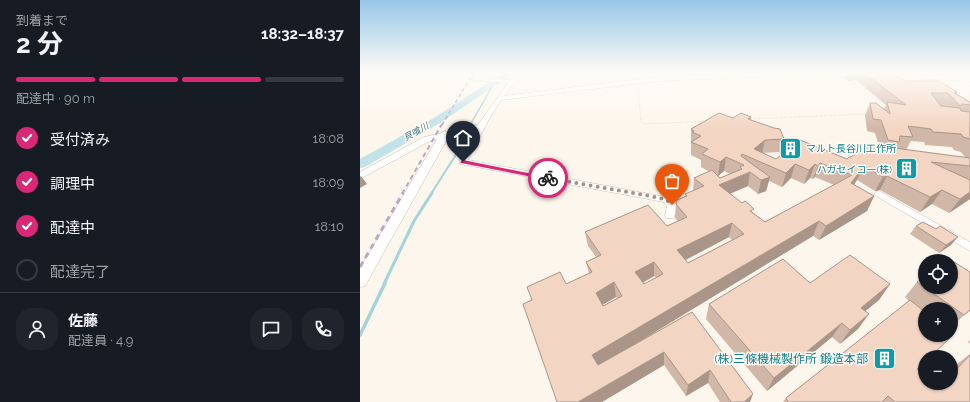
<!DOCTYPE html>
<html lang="ja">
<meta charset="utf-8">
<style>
:root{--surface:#171b24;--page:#20242c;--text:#f1f3f6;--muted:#9ea1a6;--line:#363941;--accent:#db2777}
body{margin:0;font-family:Raleway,"Noto Sans JP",sans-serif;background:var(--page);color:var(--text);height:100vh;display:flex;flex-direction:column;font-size:15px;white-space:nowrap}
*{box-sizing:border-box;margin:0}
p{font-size:13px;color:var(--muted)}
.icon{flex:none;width:22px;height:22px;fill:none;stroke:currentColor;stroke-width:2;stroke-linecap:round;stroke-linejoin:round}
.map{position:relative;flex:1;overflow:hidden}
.sheet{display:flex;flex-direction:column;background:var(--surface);width:360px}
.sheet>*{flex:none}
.fabs{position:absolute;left:558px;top:254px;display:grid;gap:8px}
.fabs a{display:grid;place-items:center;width:40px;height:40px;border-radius:50%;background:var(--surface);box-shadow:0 1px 3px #0004;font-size:20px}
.pin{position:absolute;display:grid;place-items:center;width:34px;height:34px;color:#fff;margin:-41px -17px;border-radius:50% 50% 50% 0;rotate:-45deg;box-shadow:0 0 4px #0007}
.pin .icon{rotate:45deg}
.courier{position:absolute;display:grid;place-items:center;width:40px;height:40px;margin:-20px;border:3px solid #db2777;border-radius:50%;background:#fff;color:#222;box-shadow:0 1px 5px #0007}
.headline em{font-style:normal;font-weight:700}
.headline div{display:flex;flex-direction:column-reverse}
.headline{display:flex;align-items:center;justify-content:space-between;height:68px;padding:0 16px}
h1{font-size:26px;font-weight:700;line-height:30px}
.bar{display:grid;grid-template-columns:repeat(4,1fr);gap:6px 4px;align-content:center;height:48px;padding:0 16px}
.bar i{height:5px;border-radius:3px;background:var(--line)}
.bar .on{background:var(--accent)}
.bar p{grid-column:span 4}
.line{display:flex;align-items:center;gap:10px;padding:0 16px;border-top:1px solid var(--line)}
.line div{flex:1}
.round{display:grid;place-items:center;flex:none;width:42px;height:42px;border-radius:16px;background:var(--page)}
ol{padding:0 16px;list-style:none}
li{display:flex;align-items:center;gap:12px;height:44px}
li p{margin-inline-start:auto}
li .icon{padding:4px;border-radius:50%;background:var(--accent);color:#fff;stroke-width:4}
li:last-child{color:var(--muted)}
li i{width:22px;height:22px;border:2px solid var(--line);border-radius:50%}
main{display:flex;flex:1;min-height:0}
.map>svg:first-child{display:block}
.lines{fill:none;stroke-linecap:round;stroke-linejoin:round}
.stream-far3{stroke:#a5d3da;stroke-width:1.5}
.stream-far2{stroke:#a5d3da;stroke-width:2}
.stream-far1{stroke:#a5d3da;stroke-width:3}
.stream{stroke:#a5d3da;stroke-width:3.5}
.river{fill:#bfe3e8;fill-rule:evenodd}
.minor-casing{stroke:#d1beb0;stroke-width:1}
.tertiary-casing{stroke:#d1beb0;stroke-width:1}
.path{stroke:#d9b8a5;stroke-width:1;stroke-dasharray:0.5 2;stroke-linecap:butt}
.minor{fill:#fff;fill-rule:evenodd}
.tertiary{fill:#fff;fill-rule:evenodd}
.rail-far2{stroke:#b9a8c9;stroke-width:1.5;stroke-dasharray:4 2.5;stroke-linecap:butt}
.rail-far1{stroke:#b9a8c9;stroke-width:2;stroke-dasharray:5 3.5;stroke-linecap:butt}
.rail{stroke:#b9a8c9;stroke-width:3;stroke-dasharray:6 4.5;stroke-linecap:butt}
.wall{fill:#d1b7a8;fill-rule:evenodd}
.shaded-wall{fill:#aa9588}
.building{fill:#f3d5c3;stroke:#aa9588;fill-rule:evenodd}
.route{fill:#db2777}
.done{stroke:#a89285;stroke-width:4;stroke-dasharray:0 7.2}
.labels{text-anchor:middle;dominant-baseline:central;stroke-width:3;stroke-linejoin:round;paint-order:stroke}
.far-water-label{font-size:9px;font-style:italic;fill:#437c86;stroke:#fffaf3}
.culture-label{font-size:10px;fill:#0d838f;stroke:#fffaf3;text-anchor:start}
.near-culture-label{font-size:12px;fill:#0d838f;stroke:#fffaf3;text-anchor:end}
</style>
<main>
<section class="sheet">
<div class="headline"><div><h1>2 分</h1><p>到着まで</p></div><em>18:32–18:37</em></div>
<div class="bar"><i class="on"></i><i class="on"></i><i class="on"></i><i></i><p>配達中 · 90 m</p></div>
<ol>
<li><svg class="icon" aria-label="check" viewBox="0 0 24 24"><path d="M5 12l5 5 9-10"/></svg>受付済み<p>18:08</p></li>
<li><svg class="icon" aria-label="check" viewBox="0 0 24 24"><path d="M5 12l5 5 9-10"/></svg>調理中<p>18:09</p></li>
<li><svg class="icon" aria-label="check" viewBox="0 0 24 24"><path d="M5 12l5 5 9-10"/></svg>配達中<p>18:10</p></li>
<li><i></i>配達完了</li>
</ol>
<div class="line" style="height:72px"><a class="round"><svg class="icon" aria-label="person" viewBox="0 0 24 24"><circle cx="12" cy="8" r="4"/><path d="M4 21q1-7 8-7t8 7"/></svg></a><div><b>佐藤</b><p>配達員 · 4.9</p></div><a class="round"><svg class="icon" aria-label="chat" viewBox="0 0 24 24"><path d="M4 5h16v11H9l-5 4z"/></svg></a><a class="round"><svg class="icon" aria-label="phone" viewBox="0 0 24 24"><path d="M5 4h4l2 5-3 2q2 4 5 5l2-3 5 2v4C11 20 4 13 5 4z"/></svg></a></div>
</section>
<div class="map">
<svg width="610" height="402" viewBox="0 0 610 402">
<rect width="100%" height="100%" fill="#fdf6ec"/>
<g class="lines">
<path class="stream-far3" d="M110,125L133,85"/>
<path class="stream-far2" d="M71,194L97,153L102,138L110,124"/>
<path class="stream-far1" d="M24,284L54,221L72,193"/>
<path class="stream" d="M0,335L25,283"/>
<path class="river" d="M145,72H155L80,123L5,167L0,168V159L72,119Z"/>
<defs>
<path id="minor" d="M162,72H169L153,84L144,96L297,77L416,72L499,74L502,76L499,78L441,75L297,81L141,100L128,121L108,160L311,198L317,205L314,218H306L305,215L307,206L304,202L100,164L99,162L115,130L70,141L0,179V172L64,137L118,125L148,83L126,81L124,80V78L151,80Z
M525,74L610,77V81L523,77L522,76Z
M480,150L509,152L513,155C509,159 484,156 479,152Z
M519,191L610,242V251L516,196L514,194L516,192Z"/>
<path id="tertiary" d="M115,72H122L120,77H126L130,79L126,81L114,80L112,79Z
M85,131L90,134L5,286L0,287V268L80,134Z"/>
</defs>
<use href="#minor" class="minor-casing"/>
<use href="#tertiary" class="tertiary-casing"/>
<path class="path" d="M103,72L109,73
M492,82L527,106
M278,87L281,122L284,124L347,121
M389,119L507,114"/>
<use href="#minor" class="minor"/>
<use href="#tertiary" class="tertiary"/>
<path class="rail-far2" d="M82,125L114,72"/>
<path class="rail-far1" d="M42,194L82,124"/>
<path class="rail" d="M0,267L43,193"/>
</g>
<path class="wall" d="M486,72H524L545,81L597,92V94L610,102V199L589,213L572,204L560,212L520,190L515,191L497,180L494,185L514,196L507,211L459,240L453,236L264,350L332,312L390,402H360L348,383L326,396L304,365L242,402L206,284L229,273L226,262L236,257L228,246L225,232L307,226L318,221L315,218L316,204L325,196V194L333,191L334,178L350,172L341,167V160L331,155V129L373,118L391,117V120L424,139L421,152L402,153L416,159H487L491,157L502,148L504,144L519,146L515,133L507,131L505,115L510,103L524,109L526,105L496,80L488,81L484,78ZM551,141L564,142L565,145L592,147L594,150L601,152L606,158L546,150ZM364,171L370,174L360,178L358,176ZM455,177L474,185L405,222L370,194L388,186L398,194L406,191L409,181L422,187L431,178L444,184L450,178L453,179ZM369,237L372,240L328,263L325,260ZM294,276L296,278L284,284L283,283ZM256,297L257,298L243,306L242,305Z
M556,226L591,245L579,253L550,234Z
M557,282L610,310L591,327V309H565V335L557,369L575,386L579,383H591V370L597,364L610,354V402H423L426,398L549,301L545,297Z
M530,284L519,300L505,311L498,329L480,344L472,337L407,391L346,319L349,304Z
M610,340V344L608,342Z"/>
<path class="shaded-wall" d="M405,140L402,153L394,149Z
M366,157L364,171L358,176L360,162Z
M460,163L455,177L453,179L458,166Z
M435,164L431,178L422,187L426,173Z
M455,164L450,178L444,184L449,170Z
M504,166L497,180L484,197L491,183Z
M390,172L388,186L357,199L359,185Z
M1,176L7,184L0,188V177Z
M527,176L520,190L515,191L523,177Z
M410,177L406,191L398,194L401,180Z
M582,190L572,204L560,212L570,197Z
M610,192V199L589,213L600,199Z
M514,196L507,211L459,240L466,226Z
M459,221L453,236L236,368L232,355Z
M372,223L369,237L316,265L317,250Z
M598,237L591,245L579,253L586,245Z
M294,262V276L276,286L275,272Z
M254,282L256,297L239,307L236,293Z
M530,284L519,300L491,323L501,308Z
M509,314L498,329L480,344L490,330Z
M482,323L472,337L407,391L414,378Z
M304,352V365L242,402H218Z
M350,370L348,383L326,396L328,385Z
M393,394L390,402H384Z"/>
<path class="building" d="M503,72H524L526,73H533L545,81H579L597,92L594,93L610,102V105L602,104L600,106L588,93H571L581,106L600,108L601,111L610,112V139L603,137L601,134L573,132L571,129L548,126L553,137L540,136L539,142L528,140L521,120L513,119L510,103H516L530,114L527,102L546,105Z
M359,113L373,118L381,113L391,117L388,119L414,128L420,129L424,139L405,140L394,149L416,159L440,140L487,159L489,157H491L502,148H505L504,144L610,158V166L571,162L610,180V192L600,199L582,190L570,197L527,176L523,177L504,166L491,183L514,196L466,226L459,221L232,355L238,365L332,312L393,394L384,402H371L350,370L328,385L304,352L218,402H197L163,304L172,300L167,287L200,272L206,284L232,272L226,262L241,255L225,232L288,205L307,226L327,217L316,204L317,200L327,196L325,194L344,186L334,178L352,170L360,178L382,169L380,167L384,165L366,157L360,162L342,154L348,149L331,142L341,136L332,132L334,131L331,129ZM382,154L426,173L435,164L449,170L455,164L458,166L460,163L492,175L405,222L390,211L394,209L385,201L382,203L359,185L390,172L401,180L410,177L381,156ZM372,223L384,234L328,263L317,250ZM294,262L303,274L284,284L275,272ZM254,282L262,296L243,306L236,293Z
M563,222L576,229L580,226L598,237L586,245L556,226Z
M490,255L530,284L501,308L509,314L490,330L482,323L414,378L349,304L423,259L450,283Z
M588,258L610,272V310L604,315L557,282L565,276V287H591V261H584Z
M550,300L565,312V335H591V332L594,334L570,357H565V361L557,369L565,377V383H572L578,388L583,383H591V375L610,355V402H535L528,396L522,402H428L426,398Z"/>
<linearGradient id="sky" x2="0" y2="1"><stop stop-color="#97c7e8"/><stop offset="0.56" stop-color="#fefbf6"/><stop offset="1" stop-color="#fefbf6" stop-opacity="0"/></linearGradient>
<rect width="610" height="129" fill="url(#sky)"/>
<path class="route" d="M103,160L188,177L191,178L188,180L101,163L100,162Z"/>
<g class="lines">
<path class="done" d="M188,178L295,197L307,200L312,205"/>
</g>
<defs>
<symbol id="building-square" viewBox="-11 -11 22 22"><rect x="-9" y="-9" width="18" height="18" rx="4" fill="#0f9aa8" stroke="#fffaf3"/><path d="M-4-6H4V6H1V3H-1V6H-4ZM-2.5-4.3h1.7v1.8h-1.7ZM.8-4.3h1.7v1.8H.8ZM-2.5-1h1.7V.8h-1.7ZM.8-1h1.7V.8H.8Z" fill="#fff"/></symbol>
</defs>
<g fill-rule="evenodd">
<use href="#building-square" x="418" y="136" width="25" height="25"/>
<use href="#building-square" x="534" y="156" width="25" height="25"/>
<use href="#building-square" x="512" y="346" width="25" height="25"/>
</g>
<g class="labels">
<g class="far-water-label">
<text transform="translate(56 132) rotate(-30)">貝喰川</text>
</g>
<g class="culture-label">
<text x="446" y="148">マルト長谷川工作所</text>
<text x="532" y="169" text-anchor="end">ハガセイコー(株)</text>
</g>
<g class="near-culture-label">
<text x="508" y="359">(株)三條機械製作所 鍛造本部</text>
</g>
</g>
</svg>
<div class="fabs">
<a><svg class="icon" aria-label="locate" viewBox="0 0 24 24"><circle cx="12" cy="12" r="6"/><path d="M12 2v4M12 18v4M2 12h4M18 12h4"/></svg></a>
<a>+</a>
<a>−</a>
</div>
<div class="pin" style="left:312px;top:205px;background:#ea580c"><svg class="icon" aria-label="bag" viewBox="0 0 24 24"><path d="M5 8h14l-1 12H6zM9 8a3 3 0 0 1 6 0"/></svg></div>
<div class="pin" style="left:103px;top:162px;background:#1f2937"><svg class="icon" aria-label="home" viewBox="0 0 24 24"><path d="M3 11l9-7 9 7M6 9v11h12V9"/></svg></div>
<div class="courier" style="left:188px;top:178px"><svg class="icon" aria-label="bike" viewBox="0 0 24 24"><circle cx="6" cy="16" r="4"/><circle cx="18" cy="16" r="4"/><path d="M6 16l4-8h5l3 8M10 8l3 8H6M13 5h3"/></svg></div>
</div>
</main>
